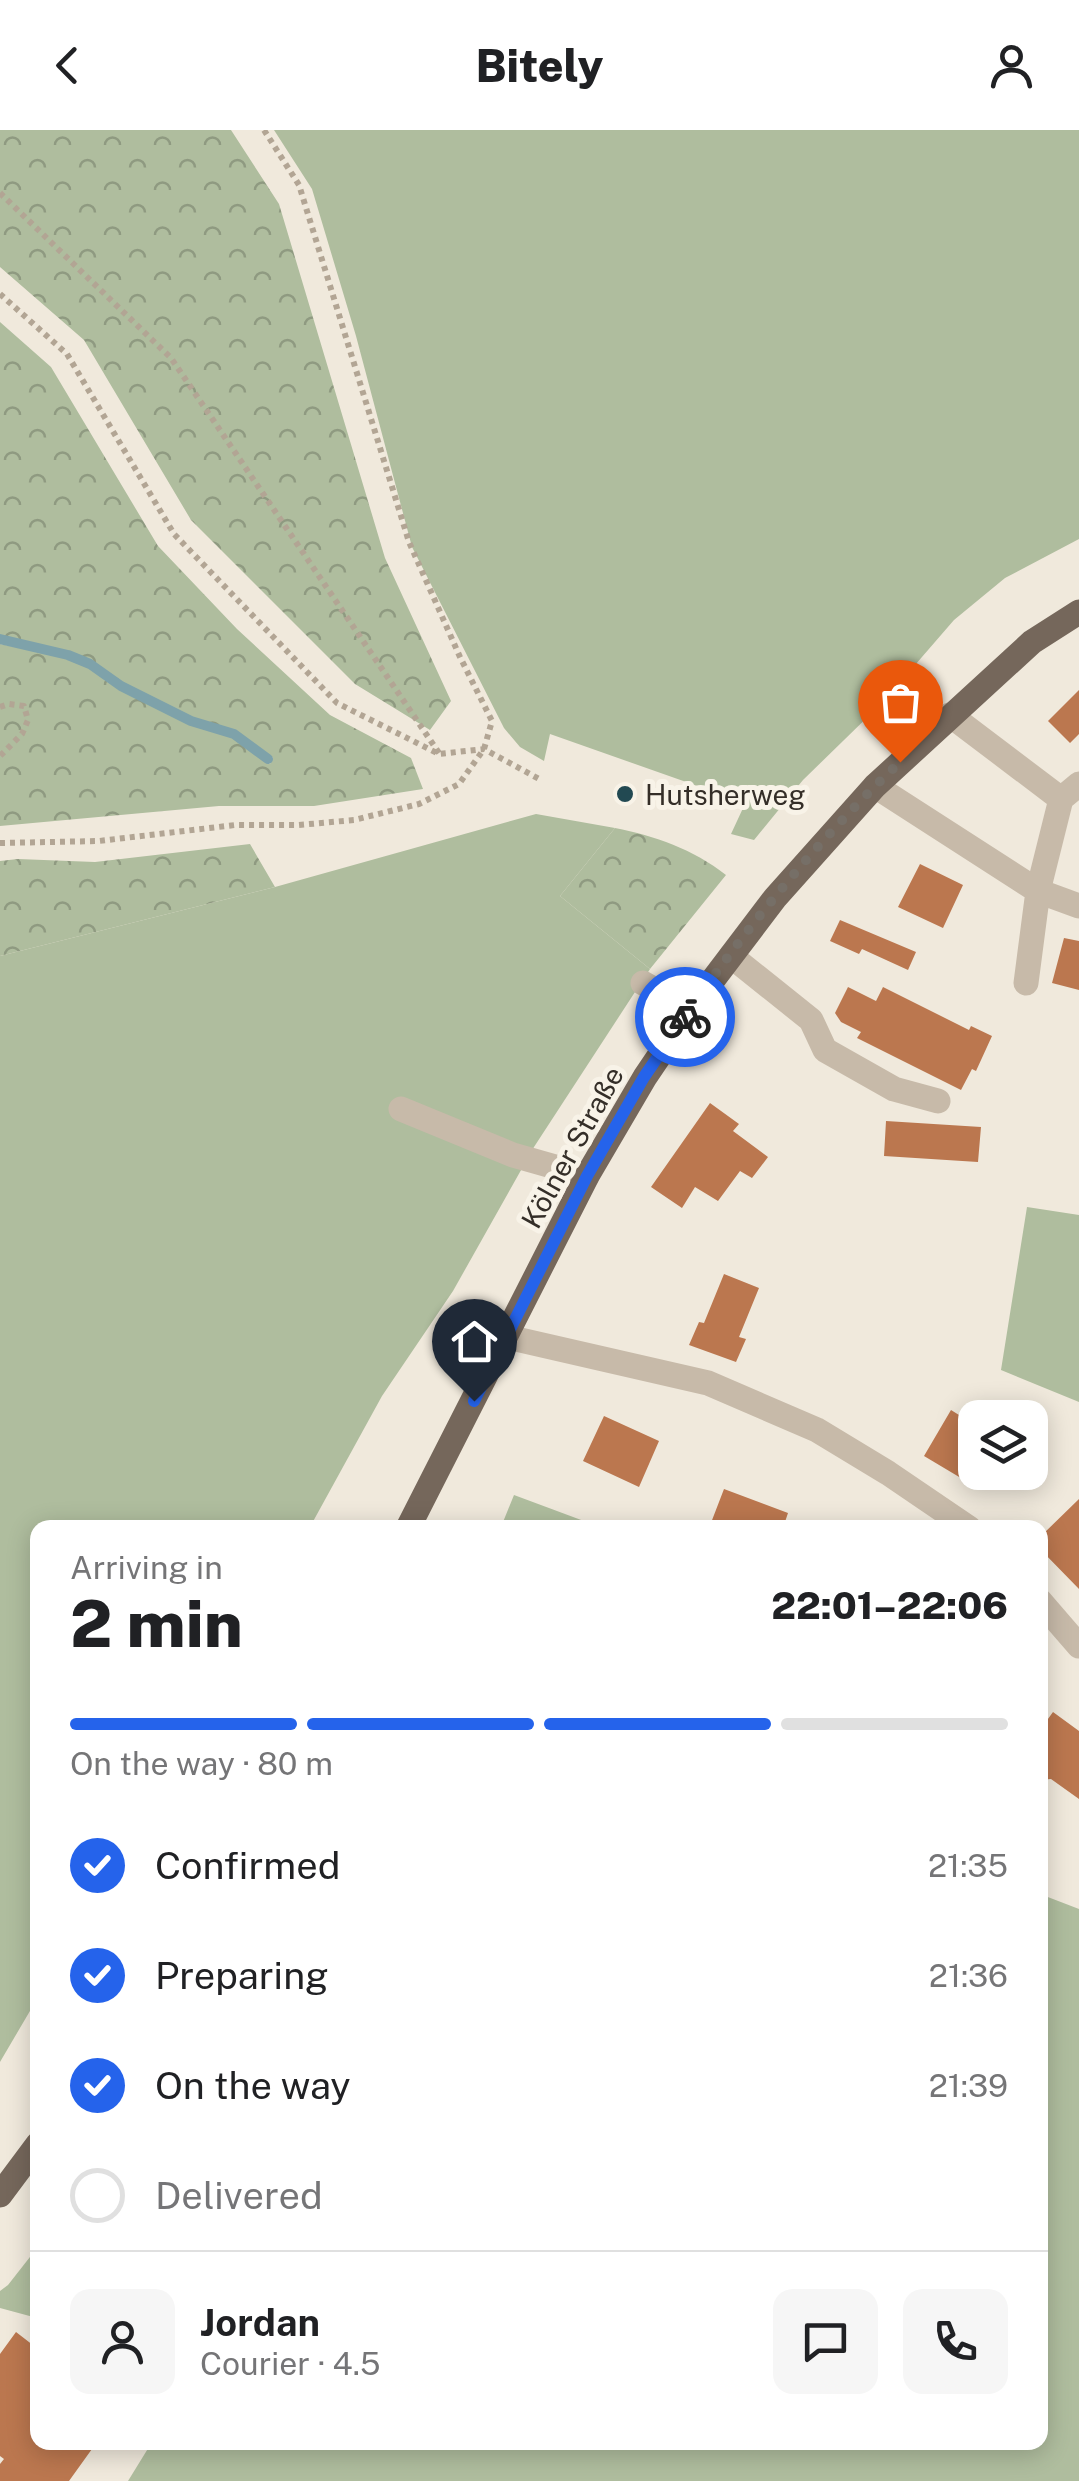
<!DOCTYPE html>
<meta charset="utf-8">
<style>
:root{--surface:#fff;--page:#f6f6f6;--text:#202124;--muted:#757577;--line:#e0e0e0;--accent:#2563eb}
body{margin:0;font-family:"Public Sans",sans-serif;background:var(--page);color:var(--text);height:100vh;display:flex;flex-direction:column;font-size:38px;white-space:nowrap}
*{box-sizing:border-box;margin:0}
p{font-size:32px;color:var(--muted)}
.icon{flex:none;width:55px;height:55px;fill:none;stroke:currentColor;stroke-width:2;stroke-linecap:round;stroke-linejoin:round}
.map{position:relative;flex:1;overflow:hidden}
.details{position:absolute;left:30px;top:1390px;width:1018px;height:930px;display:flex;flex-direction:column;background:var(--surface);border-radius:20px;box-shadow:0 5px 25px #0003}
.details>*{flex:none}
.controls{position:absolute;left:958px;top:1270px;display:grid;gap:20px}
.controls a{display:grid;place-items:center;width:90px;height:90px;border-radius:20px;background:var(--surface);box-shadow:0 5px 25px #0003;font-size:50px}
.pin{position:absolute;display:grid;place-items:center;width:85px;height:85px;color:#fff;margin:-102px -42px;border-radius:50% 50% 50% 0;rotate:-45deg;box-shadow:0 0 10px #0007}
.pin .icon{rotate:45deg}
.courier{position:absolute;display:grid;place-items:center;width:100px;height:100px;margin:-50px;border:8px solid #2563eb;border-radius:50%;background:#fff;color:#222;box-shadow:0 2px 12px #0007}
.head em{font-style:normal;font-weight:800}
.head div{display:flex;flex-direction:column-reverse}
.head{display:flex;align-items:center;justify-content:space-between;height:170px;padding:0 40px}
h1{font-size:65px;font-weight:800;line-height:75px}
.bar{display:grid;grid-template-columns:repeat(4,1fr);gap:15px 10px;align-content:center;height:120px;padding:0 40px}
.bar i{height:12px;border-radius:8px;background:var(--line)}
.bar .on{background:var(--accent)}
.bar p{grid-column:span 4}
.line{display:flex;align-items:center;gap:25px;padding:0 40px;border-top:2px solid var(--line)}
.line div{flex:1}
.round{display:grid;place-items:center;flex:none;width:105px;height:105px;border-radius:20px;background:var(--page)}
ol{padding:0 40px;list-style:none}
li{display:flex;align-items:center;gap:30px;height:110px}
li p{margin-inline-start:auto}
li .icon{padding:10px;border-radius:50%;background:var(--accent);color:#fff;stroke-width:4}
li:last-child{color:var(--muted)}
li i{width:55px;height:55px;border:5px solid var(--line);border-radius:50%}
header{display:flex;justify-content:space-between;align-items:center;height:130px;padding:0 40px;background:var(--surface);font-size:45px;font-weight:800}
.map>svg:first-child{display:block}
.green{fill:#afbd9e}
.forest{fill:url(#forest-crowns)}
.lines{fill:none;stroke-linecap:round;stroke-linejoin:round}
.stream{stroke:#7ea2aa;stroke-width:10}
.building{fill:#bb774f}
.path{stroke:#b2a594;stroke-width:6;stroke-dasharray:5 5;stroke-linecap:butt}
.minor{stroke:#c7baa9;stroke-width:25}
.major{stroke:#75675b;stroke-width:25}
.done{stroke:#766f67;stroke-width:10;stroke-dasharray:0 18}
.route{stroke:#2563eb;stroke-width:12}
.poi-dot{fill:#224952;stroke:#f8f3e8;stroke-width:4}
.labels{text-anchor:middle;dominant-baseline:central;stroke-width:10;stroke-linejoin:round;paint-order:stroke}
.poi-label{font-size:28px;fill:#342e28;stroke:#f8f3e8;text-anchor:start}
.street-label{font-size:28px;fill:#342e28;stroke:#f8f3e8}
</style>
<header><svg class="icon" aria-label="back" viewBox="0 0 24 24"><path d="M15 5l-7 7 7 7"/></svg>Bitely<svg class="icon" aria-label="person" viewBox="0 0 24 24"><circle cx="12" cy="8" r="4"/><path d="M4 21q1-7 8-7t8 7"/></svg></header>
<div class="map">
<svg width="1079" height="2351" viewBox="0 0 1079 2351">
<defs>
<pattern id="forest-crowns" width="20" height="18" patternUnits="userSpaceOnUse" patternTransform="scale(2.5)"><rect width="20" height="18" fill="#afbd9e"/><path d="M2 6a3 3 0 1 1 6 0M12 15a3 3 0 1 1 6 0" fill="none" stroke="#8f9a81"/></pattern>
</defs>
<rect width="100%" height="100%" fill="#f0e9dc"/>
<path class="green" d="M274,0H1079V409L1005,448L954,490L883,572L803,650L754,710L731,704L744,676L714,670L706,659L550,604L544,631L520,617L504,598L412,417L356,206L312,59Z
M536,684L615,698L560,766L650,839L534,1017L453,1161L382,1266L310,1397L38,1398L37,1869L0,1932V826L275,757Z
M1027,1077L1079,1085V1272L1001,1240Z
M514,1365L600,1397H501Z
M1040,1764L1079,1779V2351H128L152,2312H1040Z
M37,2118V2188L0,2178V2161L8,2155Z"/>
<path class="forest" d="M0,0H231L279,74L385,428L451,571L430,600L355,554L191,390L84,210L0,137Z
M0,192L51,237L158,416L237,499L330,585L411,628L423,659L314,676H219L0,696V514L67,527L89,537L120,559L190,594L233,607L270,634L273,628L235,600L192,588L122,553L91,532L68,522L0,505Z
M615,698C655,706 693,719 726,745L650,839L560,766Z
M250,714L275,757L0,826V731L18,729L95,732Z"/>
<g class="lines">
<path class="stream" d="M0,509L68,525L90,534L121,556L191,591L234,604L268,629"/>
</g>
<path class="building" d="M1079,560V604L1070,613L1048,591Z
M920,734L963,755L943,798L898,777Z
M840,790L916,822L908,840L862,819L859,824L830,811Z
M1064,808L1079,811V860L1052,853Z
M848,857L876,871L883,857L969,900L971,896L992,906L976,941L972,939L961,960L857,908L861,902L841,892L835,883Z
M710,973L739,994L733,1001L768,1027L752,1048L740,1041L718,1071L695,1057L682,1078L651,1057Z
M886,991L981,997L978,1032L884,1026Z
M724,1144L759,1158L739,1207L746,1209L736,1232L689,1215L699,1192L704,1193Z
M951,1280L975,1295V1342H991L981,1360L924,1326Z
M604,1286L659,1311L639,1357L583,1331Z
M724,1359L788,1383L783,1398H709Z
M1079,1369V1459L1040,1419V1407Z
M1053,1582L1079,1601V1669L1051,1649L1040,1650V1600Z
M16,2202L38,2219V2312H97L69,2351H0V2334L4,2329L0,2326V2224Z"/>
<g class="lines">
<path class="path" d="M0,63L171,228L439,623
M0,164L67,224L174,404L337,573L439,624L484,619L541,650
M0,577L9,574L24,576L28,590L22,604L0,626
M0,713L99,711L235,695H299L354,690L419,674L459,654L484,619L492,591L460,527L409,412L299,55L264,0"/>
<path class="minor" d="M950,585L1061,669
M875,656L1038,761L1061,669L1079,654
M731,826L811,890L825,920L894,959L938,971
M643,853L690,880
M1026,853L1038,761L1079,776
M401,979L513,1025L587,1046
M507,1207L708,1253L817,1300L888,1343L969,1398
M1040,1471L1079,1516"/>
<path class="major" d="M408,1398L587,1046L645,947L693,876L775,768L875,656L1032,512L1079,482
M0,2065L38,2014"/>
</g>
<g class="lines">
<path class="done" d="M685,887C747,796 820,708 900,632"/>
<path class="route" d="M474,1271L587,1046L644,947L685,887"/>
</g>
<circle class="poi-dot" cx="625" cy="664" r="10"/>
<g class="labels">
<g class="poi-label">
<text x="645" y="664">Hutsherweg</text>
</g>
<g class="street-label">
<text transform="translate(572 1017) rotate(-61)">Kölner Straße</text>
</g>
</g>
</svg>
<div class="controls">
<a><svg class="icon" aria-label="layers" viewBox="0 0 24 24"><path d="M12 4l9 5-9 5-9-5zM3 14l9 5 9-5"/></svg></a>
</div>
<div class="pin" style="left:900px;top:632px;background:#ea580c"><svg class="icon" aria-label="bag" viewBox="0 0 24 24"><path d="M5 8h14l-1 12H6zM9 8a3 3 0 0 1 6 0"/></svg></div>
<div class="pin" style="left:474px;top:1271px;background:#1f2937"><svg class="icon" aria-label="home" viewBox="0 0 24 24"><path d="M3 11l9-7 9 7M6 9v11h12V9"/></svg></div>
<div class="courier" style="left:685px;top:887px"><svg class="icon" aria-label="bike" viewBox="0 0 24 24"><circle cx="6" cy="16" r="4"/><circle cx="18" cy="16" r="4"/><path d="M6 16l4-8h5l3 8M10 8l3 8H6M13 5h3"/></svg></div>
<section class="details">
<div class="head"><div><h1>2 min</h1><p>Arriving in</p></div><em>22:01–22:06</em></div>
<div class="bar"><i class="on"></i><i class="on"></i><i class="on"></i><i></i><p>On the way · 80 m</p></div>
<ol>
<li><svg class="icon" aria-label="check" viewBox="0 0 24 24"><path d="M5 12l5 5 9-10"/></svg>Confirmed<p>21:35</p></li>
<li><svg class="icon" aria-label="check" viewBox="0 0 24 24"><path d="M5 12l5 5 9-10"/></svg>Preparing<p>21:36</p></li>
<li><svg class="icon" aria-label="check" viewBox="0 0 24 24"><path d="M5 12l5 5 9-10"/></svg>On the way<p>21:39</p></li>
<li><i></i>Delivered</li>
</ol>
<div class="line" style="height:180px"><a class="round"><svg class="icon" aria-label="person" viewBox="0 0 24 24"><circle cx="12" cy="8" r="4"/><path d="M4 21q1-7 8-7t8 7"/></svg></a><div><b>Jordan</b><p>Courier · 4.5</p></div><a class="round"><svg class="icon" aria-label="chat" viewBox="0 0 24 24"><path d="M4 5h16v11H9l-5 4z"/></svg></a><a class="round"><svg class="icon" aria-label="phone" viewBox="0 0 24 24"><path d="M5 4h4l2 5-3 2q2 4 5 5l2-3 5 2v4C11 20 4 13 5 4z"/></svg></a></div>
</section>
</div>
